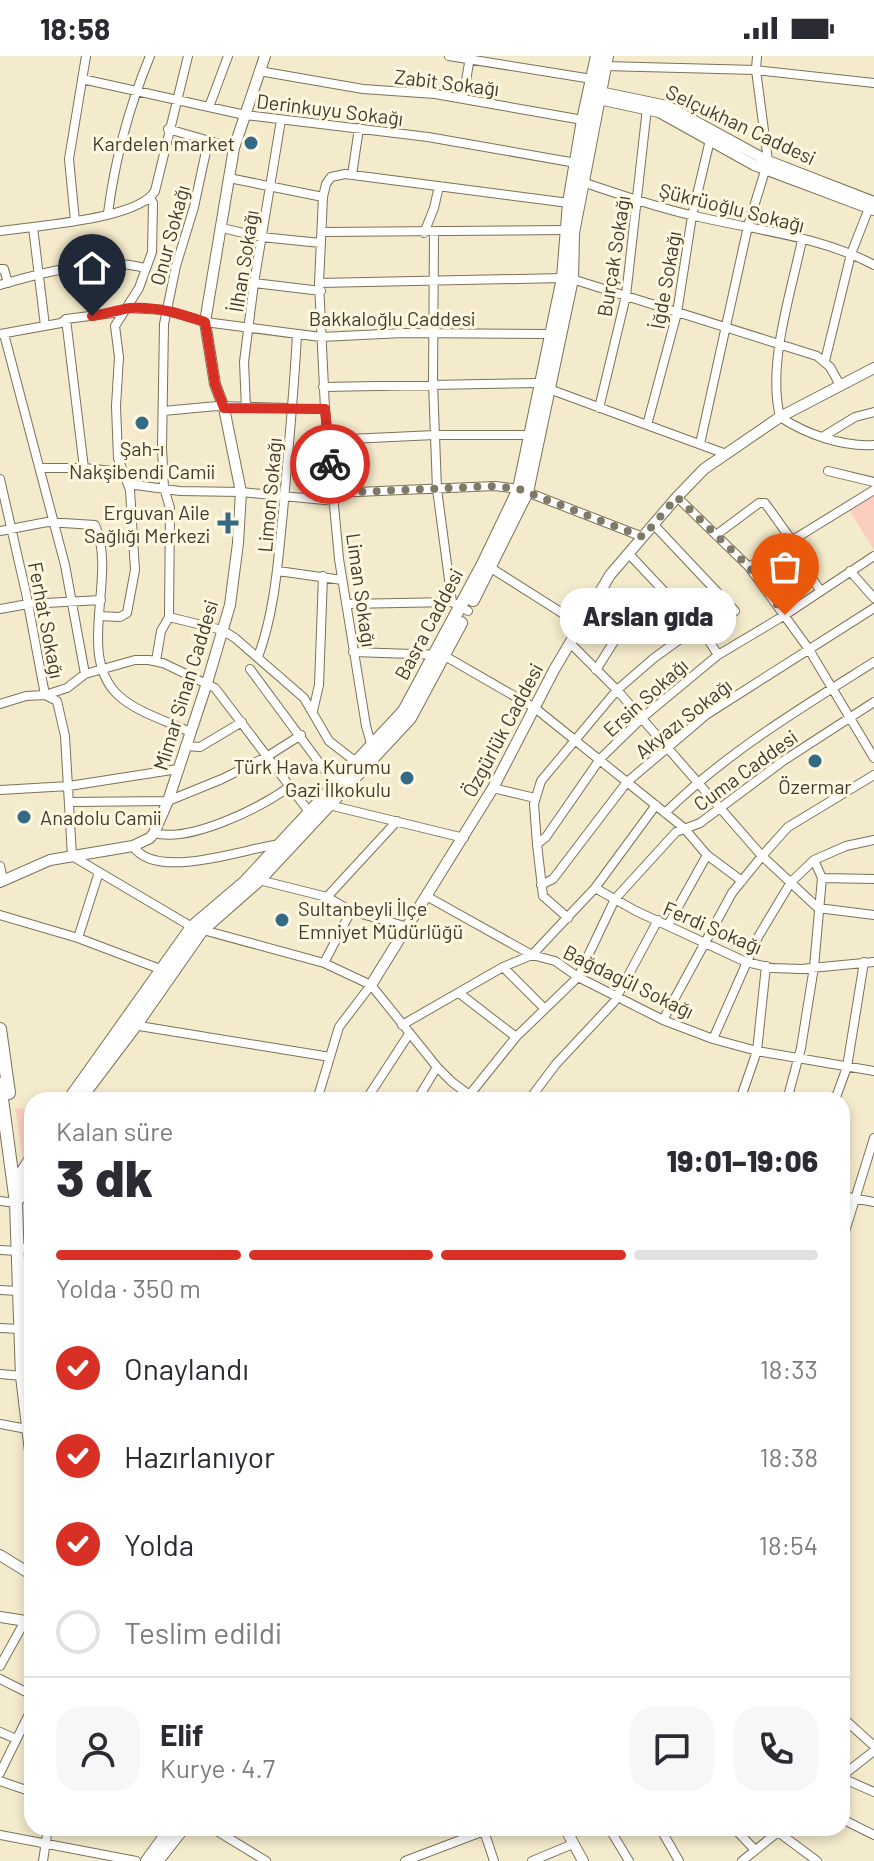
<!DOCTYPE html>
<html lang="tr">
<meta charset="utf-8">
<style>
:root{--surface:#fff;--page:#f7f7f7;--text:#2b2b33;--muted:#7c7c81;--line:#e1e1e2;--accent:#d93025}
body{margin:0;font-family:Barlow,sans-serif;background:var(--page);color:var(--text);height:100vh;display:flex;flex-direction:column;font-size:30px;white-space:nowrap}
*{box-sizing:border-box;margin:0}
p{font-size:26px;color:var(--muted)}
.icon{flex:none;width:44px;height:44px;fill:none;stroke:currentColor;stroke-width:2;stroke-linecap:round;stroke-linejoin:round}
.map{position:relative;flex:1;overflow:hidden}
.side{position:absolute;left:24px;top:1036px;width:826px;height:744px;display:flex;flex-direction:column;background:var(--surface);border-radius:24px;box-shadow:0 4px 12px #0003}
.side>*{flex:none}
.pin{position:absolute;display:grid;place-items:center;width:68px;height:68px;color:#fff;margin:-82px -34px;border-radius:50% 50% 50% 0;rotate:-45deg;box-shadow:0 0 8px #0007}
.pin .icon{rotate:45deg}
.courier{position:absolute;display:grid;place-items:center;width:80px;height:80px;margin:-40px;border:6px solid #d93025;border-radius:50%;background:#fff;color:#222;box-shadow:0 2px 10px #0007}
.bubble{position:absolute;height:56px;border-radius:24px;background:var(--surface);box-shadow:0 4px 12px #0003;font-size:26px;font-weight:800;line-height:56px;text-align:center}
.summary em{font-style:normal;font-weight:800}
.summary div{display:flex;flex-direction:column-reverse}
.summary{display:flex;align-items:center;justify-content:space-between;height:136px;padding:0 32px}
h1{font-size:52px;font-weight:800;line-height:60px}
.bar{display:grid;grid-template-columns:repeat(4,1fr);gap:12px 8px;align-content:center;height:96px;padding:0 32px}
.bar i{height:10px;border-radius:6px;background:var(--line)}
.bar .selected{background:var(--accent)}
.bar p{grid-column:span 4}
.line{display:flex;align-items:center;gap:20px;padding:0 32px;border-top:2px solid var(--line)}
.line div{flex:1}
.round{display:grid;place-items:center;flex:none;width:84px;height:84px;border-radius:24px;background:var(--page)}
ol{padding:0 32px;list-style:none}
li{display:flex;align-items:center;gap:24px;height:88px}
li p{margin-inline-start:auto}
li .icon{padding:8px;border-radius:50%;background:var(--accent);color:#fff;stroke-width:4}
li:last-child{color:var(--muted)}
li i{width:44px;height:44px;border:4px solid var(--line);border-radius:50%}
.status{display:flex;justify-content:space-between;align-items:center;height:56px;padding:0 40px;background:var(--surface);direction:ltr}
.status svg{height:22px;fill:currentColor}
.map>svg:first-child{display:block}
.green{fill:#fccec1}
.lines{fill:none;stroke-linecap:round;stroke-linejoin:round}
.minor-casing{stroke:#7b7258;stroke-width:10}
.tertiary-casing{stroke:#7b7258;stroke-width:12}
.secondary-casing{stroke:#7b7258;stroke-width:14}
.minor{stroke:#fff;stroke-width:8}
.tertiary{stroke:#fff;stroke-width:10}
.secondary{stroke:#fff;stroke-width:12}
.done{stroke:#7f7967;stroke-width:8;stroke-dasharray:0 14.4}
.route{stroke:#d93025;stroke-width:10}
.poi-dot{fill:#336b85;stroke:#fff7df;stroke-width:3}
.labels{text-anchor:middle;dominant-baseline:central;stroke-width:6;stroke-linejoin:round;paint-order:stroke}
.street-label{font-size:20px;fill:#403c31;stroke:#fff7df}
.poi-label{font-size:20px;fill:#403c31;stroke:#fff7df;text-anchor:end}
</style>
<div class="status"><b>18:58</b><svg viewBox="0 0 49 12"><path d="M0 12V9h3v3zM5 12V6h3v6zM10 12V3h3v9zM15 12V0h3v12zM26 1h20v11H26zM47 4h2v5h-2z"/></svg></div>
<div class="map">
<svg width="874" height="1805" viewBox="0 0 874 1805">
<rect width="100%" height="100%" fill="#f4eacc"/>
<path class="green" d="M874,438V494L849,454Z
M15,1052L32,1054V1090L23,1105Z"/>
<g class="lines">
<defs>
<path id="minor" d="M449,0L592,23
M604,10L756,14L874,27
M259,15L363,33L435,38L583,64
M82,23L245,59L428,81L576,107
M463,43L470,1
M209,51L228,0
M168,73L234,92
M208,86L194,151L176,210L164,268L162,392L164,432L170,452L169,561L222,574L235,582L304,642L329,685L356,706
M352,119L359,72
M229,122L323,141L326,128L331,121L345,118L569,147
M582,126C619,138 657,152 695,160C754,174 820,180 874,209
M323,141L319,227L325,353L339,503L366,670L372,691
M108,157C115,103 129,51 150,0
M75,165L69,103L86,0
M222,172L261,181L321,187
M0,175L33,171
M322,176L566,174
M434,176L433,327L437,433L452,546L468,555
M424,177L434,152L439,130
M802,184C791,237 767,308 780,361C806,378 842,391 874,389
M0,213H4L8,227
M572,223L817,300L830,311L840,329
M254,227L321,235
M319,227L563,222
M0,229C40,217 104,200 145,212
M66,263L84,412
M45,270L33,171C61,167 140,160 155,135L188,0
M0,278L61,267L66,263L121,256L127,252L166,254L205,266L321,281L403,277L551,278
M4,278L65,509L85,618
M825,305L851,198L869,152
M323,331L541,327
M549,333L726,398
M246,352L244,306L254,227L281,64
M599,352L626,240L647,52
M163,355L217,350L325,353
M647,369L677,257L692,160L710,84
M824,380L855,361L874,356
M328,384L435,379H530
M700,388L748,170L768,105L756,14L757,0
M41,412H84L122,416
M828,415L874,426
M0,423L26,537L45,639L57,645L65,680L72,800L192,871L324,907L371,929L437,1011L452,1026L476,1044
M128,428L180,435L241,436L335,445
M334,437L495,430L519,433L643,481
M677,441L749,511L808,592L874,702
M655,470L735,555L706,580
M0,475L47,466L95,469C118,520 75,598 118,639C136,656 167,665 190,676
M716,479L759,447H765L793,486
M789,489L820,534
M629,498L706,580L718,599
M749,511L874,434
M491,512L581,569
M278,515L342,524
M850,515L874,542
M346,548L452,546
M0,553L28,548L101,544
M99,560L120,561L127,557L135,514L130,434L118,402L116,350L119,301L115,270L139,232L152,196L153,147L150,142
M570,587L617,634L762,800L818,852L874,859
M353,596L443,599L535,652L684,772L707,799L742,825
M258,601C275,555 278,505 283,456C288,397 294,338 297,278
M156,605L161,575L169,561
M250,613L335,728
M596,614L625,568L660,533
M0,648L26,640L45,639L67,632L85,618L135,604H149L163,607L215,632L310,757
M313,655L319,629L323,520
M185,690L200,691L242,666
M493,732L535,742
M0,734L69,730L178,713
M70,746L168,745L222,723L268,700L301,679
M329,749L464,782
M665,757C727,696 801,652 874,606
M154,777C190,787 260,752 289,731
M537,788L534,748L541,725L617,634L654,602L697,571
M133,790C156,826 246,792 280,788
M0,810L3,823
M822,822L874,823
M259,824L327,841L351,855L408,871
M541,829L553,823L627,726L678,683L706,659L874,552
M595,832L636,855L746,906L772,912L801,913L874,906
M327,841L397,765
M428,841L532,899L555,905L578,921L663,964L713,983L757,995L874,1015
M0,859L78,882L160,913
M568,862L543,840L537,788L546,781L600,703L642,662L718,599L785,559L874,500
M668,869L707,799
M78,882L99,816
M324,907L351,855
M503,911L544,952
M459,937L516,981
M663,964L732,837L762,800L788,771L874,719
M133,969L330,1001
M402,969L503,911L532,899L595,832L656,749
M713,983L758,881L791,826L814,804L846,790L874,784
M467,1042L516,981L578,921L615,843L676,776L700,767L783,705L874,646
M317,1044L339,971L371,929
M366,1044L409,978
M417,1044L437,1011
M529,1044L556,1008L614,946L658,864
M740,1044L757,995L766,910
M787,1044L801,992L814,911L822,822L814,804
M835,1044L847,1011L864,906
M842,1140L874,1146
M0,1145L16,1147L24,1140H32
M842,1185L874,1082
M23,1192L32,1191
M0,1194L18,1195
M0,1234L18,1235
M0,1272L19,1273
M27,1287L32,1288
M0,1318L22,1320
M0,1368L27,1373
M0,1610L25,1565
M0,1623L32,1639
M842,1661L874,1690
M0,1676L16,1683
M0,1717L32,1652
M842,1720L874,1695
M842,1722L874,1736
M0,1725L32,1736
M842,1763L874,1779
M212,1772L266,1805
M609,1772L629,1805
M660,1772L679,1805
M734,1772L755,1794
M484,1775L494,1805
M778,1776L817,1805
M0,1779L136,1805
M43,1805L48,1772
M405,1805L492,1772
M532,1805L573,1788
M742,1805L783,1772"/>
<path id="tertiary" d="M595,35L667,50L768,105L874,146
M594,42L659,56L754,109L874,154
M0,826L50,804L133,790L150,782L154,777L168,745L207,627L230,549L238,487L241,436L224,352L215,328L205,266L234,92L265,0
M371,929L493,732L554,614L610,519L677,441L704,413L780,361L874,312
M0,1499L32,1519
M0,1561L32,1566
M565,1772L583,1805"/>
<path id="secondary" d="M473,544L527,436L572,223L573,177L607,0
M0,973L9,1037
M0,1028L16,1147L22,1320L32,1404
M69,1044L192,871L245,826L404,655L483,508L519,433L563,222L569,147L583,64L597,0
M79,1044L135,970L202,874L259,824L410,662L461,567
M14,1129L32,1101
M22,1133L32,1117
M28,1298L32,1339
M147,1805L171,1772
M157,1805L183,1772"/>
</defs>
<use href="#minor" class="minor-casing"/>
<use href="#tertiary" class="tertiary-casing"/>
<use href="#secondary" class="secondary-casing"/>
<use href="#minor" class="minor"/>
<use href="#tertiary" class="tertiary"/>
<use href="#secondary" class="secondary"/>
</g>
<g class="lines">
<path class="done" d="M330,408L334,437L495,430L519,433L643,481L677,441L749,511L785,559"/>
<path class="route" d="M92,260C105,258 118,254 130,252C156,250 181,258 205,266L215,328L224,352L325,353L330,408"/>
</g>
<g class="poi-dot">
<circle cx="251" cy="87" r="8"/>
<circle cx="142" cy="367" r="8"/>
<path d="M224 455h8v8h8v8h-8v8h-8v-8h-8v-8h8z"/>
<circle cx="815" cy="705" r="8"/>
<circle cx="407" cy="722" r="8"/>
<circle cx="24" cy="761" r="8"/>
<circle cx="282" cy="864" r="8"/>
</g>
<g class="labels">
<g class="street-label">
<text transform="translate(447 26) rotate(7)">Zabit Sokağı</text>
<text transform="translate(330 53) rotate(7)">Derinkuyu Sokağı</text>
<text transform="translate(741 68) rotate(25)">Selçukhan Caddesi</text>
<text transform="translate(732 151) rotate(14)">Şükrüoğlu Sokağı</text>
<text transform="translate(169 179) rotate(-75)">Onur Sokağı</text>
<text transform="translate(613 200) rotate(-81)">Burçak Sokağı</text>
<text transform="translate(243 205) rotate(-81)">İlhan Sokağı</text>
<text transform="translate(665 224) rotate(-80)">İğde Sokağı</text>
<text x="392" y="262">Bakkaloğlu Caddesi</text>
<text transform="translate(269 439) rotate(-85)">Limon Sokağı</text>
<text transform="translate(362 534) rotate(82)">Liman Sokağı</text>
<text transform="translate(47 564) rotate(79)">Ferhat Sokağı</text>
<text transform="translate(428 568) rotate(-62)">Basra Caddesi</text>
<text transform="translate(185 629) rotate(-73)">Mimar Sinan Caddesi</text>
<text transform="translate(645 641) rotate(-42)">Ersin Sokağı</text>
<text transform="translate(683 662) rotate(-38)">Akyazı Sokağı</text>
<text transform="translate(502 674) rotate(-62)">Özgürlük Caddesi</text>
<text transform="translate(745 714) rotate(-36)">Cuma Caddesi</text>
<text transform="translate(713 871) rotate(23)">Ferdi Sokağı</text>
<text transform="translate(629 925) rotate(26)">Bağdagül Sokağı</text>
</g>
<g class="poi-label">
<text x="235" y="87">Kardelen market</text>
<text x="142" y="392" text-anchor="middle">Şah-ı<tspan x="142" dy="23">Nakşibendi Camii</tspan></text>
<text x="210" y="456">Erguvan Aile<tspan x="210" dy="23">Sağlığı Merkezi</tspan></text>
<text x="391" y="710">Türk Hava Kurumu<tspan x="391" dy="23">Gazi İlkokulu</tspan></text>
<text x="815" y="730" text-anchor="middle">Özermar</text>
<text x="40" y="761" text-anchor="start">Anadolu Camii</text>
<text x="298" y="852" text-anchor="start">Sultanbeyli İlçe<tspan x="298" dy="23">Emniyet Müdürlüğü</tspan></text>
</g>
</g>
</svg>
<div class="pin" style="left:785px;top:559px;background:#ea580c"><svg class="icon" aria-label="bag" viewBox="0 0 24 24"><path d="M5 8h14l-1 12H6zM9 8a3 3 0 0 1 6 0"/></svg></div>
<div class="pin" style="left:92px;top:260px;background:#1f2937"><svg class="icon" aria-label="home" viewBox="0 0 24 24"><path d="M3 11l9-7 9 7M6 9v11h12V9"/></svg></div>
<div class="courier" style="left:330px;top:408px"><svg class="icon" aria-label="bike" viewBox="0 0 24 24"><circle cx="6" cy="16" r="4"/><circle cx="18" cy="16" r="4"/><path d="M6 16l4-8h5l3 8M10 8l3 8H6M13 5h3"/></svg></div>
<div class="bubble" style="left:560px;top:532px;width:176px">Arslan gıda</div>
<section class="side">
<div class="summary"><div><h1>3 dk</h1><p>Kalan süre</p></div><em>19:01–19:06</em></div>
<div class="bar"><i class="selected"></i><i class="selected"></i><i class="selected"></i><i></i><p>Yolda · 350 m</p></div>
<ol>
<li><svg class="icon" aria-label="check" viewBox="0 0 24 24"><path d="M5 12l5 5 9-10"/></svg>Onaylandı<p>18:33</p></li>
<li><svg class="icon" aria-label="check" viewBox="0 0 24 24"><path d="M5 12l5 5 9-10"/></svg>Hazırlanıyor<p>18:38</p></li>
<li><svg class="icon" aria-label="check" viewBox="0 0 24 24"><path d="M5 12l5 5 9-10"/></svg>Yolda<p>18:54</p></li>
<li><i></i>Teslim edildi</li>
</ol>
<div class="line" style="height:144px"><a class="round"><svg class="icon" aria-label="person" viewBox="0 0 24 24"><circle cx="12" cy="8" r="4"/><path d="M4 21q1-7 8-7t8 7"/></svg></a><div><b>Elif</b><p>Kurye · 4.7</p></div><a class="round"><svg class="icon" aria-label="chat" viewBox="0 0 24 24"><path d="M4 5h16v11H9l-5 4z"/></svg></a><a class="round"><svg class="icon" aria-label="phone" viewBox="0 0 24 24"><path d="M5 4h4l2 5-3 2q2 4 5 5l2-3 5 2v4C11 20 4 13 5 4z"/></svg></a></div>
</section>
</div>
